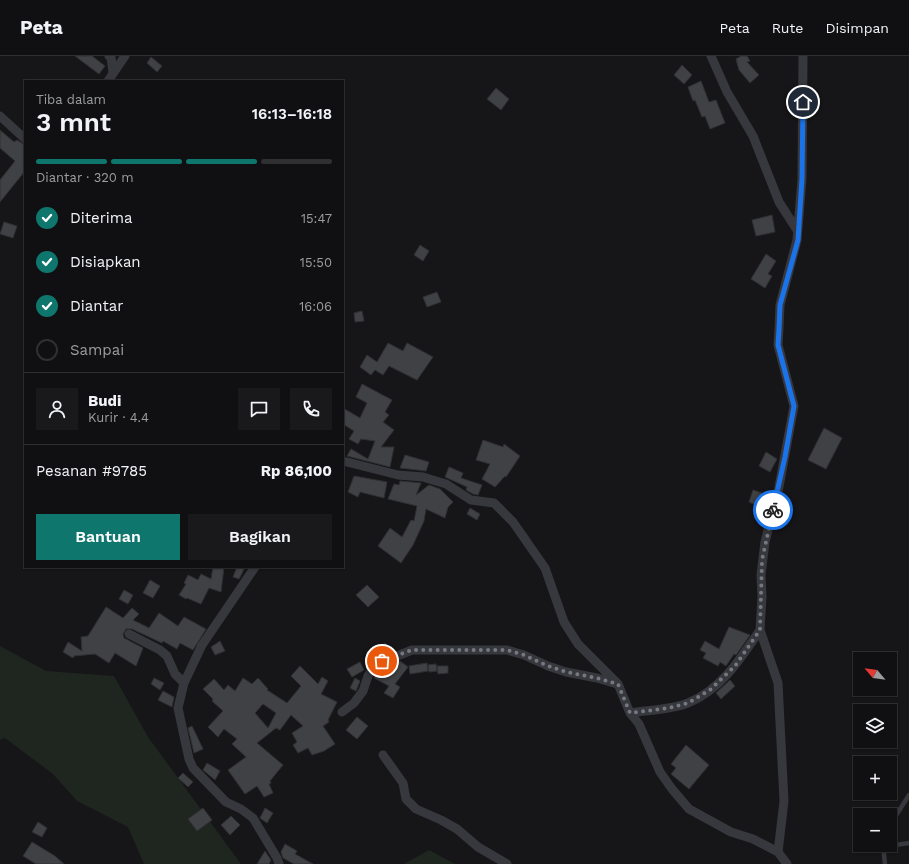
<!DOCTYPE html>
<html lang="id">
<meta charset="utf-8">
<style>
:root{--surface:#101012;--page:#19191b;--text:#f1f3f6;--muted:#9c9d9f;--line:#303032;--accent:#0f766e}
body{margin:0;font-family:"Work Sans",sans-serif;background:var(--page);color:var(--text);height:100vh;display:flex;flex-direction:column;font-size:15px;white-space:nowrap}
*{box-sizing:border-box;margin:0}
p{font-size:13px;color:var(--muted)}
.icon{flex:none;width:22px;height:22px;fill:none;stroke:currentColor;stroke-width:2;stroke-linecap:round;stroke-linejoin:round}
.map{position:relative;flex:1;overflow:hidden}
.panel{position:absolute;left:24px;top:24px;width:320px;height:488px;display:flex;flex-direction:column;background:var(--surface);border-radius:0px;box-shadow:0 1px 3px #0004,0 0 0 1px var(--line)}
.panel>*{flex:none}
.needle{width:26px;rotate:299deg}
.fabs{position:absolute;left:853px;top:596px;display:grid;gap:8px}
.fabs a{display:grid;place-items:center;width:44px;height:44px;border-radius:0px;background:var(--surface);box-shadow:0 1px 3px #0004,0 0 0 1px var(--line);font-size:20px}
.pin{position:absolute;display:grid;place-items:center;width:34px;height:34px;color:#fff;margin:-17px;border:2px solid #fff;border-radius:50%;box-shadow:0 1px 4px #0007}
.courier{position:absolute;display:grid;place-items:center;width:40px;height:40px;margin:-20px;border:3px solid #1a73e8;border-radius:50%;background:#fff;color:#222;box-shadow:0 1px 5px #0007}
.overview em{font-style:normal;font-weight:600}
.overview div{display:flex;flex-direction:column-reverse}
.overview{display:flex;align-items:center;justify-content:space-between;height:68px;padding:0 12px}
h1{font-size:26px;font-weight:600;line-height:30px}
.bar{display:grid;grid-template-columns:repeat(4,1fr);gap:6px 4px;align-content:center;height:48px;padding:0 12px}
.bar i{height:5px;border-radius:3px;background:var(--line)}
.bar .current{background:var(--accent)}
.bar p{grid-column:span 4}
.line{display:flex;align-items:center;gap:10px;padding:0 12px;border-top:1px solid var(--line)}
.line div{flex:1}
.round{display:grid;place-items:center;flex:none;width:42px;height:42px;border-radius:0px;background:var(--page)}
ol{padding:0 12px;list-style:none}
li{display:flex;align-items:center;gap:12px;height:44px}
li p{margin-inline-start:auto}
li .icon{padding:4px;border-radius:50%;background:var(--accent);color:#fff;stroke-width:4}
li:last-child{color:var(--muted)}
li i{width:22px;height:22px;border:2px solid var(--line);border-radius:50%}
.button{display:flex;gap:8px;margin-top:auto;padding:8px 12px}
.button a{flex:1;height:46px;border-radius:0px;background:var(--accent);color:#fff;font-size:16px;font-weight:600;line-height:46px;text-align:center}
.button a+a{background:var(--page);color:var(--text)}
header{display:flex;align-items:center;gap:24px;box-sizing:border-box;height:56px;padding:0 20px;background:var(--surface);border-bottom:1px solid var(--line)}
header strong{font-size:19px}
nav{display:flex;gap:22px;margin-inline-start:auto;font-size:14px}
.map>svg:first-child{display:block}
.green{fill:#1e261f}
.building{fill:#404145;stroke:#303034;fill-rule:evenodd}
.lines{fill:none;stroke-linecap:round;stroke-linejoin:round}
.lane{stroke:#37383d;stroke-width:4.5}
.street{stroke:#37383d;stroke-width:9}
.done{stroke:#757880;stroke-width:4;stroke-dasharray:0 7.2}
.route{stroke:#1a73e8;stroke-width:5}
</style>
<header>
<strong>Peta</strong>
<nav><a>Peta</a><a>Rute</a><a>Disimpan</a></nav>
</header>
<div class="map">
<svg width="909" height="808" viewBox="0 0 909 808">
<rect width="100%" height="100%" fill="#161618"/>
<path class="green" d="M0,590L46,615L114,620L148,681L241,808H144L128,771L77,745L53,718L5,682L0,684Z
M429,794L455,808H404Z"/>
<path class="building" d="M75,0H92L105,10L99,18Z
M741,0H747L750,5L747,6L759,19L750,27L739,14L736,3Z
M151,1L162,10L157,16L147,7Z
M682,9L692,19L684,28L674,19Z
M701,25L709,46L716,44L725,67L710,73L705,60L702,61L695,44L693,45L688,31Z
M496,32L509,43L501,54L487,43Z
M0,74L14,86L17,84L25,89V115L0,146V124L15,105L0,92Z
M772,159L775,176L756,180L752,164Z
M4,166L17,170L13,182L0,178Z
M420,189L429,195L423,205L414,199Z
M766,198L776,205L768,218L772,220L765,232L751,223Z
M437,236L441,246L427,251L423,241Z
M362,255L364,265L355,266L354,257Z
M388,287L403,295L407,287L433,301L417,324L389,310L383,319L375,314L371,319L360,311L367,299L377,306Z
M362,328L392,344L385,356L389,359L383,366L394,374L381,391H394L390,411L347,400L351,393L368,403L375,385L361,383L358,388L349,383L354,375L343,368V352L360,362L367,347L356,341Z
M824,372L842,382L826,413L808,404Z
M483,384L503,391L504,388L520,400L506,421L505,420L495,431L482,423L490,408L476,404Z
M766,396L777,403L770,416L759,410Z
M405,399L429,406L426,415L400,412Z
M449,411L463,417L461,422L482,429L478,439L473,438L466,434L467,431L445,421Z
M354,420L387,426L384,442L360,436L358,441L348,436Z
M400,425L421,427L416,439L429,429L440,433L453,446L448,451L445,462L426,453L424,465L413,489L401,507L378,490L390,472L402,481L411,464L414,465L417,450L388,443L394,428L399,429Z
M753,434L762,437L758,450L749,446Z
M470,452L480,458L477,464L467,458Z
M213,511H224L221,536L209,532L201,548L187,542L186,543L179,539L186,528L184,527L188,519L198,524L201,518L211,523Z
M237,511H245L239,523L233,521Z
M150,524L160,530L153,542L143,537Z
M367,529L379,541L368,551L356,539Z
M124,534L133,539L128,548L119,543Z
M106,551L123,562L132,552L139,558L133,564L149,572L159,557L178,570L184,561L206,573L193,594L180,587L177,593L163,585L162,587L132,573H126L123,578L124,582L143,592L136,610L115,597L109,607L95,598L74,600L73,602L63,596L68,586L82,595L81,581L88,580Z
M729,571L750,579L736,599L734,598L726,610L720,606L718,610L703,602L706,597L700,594L705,585L719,593Z
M220,585L225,595L215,599L211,591Z
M385,587L392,595L383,599L378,593Z
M400,605L408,611L395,628L400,631L393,642L384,637L389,630L374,622L379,614Z
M360,606L364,614L352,621L347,613Z
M427,607L428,615L410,618L409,610Z
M436,608L437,615L429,616L428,609Z
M300,610L318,628L322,621L328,625L321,638L337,646L328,664L329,666L323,670L335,688L324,695L312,699L308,692L298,697L293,689L297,686L292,677L303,670L291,659L280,674L276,672L257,687L283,709L270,725L271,727L269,728L273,737L264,741L257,730L245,738L228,714L246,701L232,688L237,683L224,673L218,681L208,671L223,655L212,645L213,643L203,633L214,623L224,634L228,629L235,635L243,622L252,628L258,622L268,633L267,634L287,647L301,630L291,620ZM263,648L276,657L268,672L255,657Z
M437,610H448V617L438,618Z
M154,622L164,627L160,634L151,628Z
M355,622L360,625L356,635L350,632Z
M730,624L735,630L721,643L716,637Z
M163,635L174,641L172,651L158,644Z
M357,661L368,670L357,683L346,674Z
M192,670L203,693L194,697L188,672Z
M686,689L709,709L689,733L671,718L676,712L671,708Z
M207,707L220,715L215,724L203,714Z
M183,717L193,726L188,731L178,722Z
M203,752L212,764L197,775L188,763Z
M265,752L273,757L267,767L260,762Z
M231,760L240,769L230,779L221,769Z
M38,766L47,772L42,781L32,776Z
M32,786L55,800L64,808H36L23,800Z
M285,788L297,795L295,798L313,808H294L283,802L281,796Z
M265,795L271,804L269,808H257Z"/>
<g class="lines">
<path class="lane" d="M890,769L909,739
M883,790L885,808
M883,791L909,787"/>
<path class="street" d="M109,0L111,1L113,17
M711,0L727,36L753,80L779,146L797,174
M108,25L125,0
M0,60L25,83
M343,405L398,419L423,421L446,428L471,444L494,447L513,466L545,512L564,566L578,588L618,628L630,657L639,668L660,716L672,733L689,753L731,776L753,783L778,796L787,808
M255,511L202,589L184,627L178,652L189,703L193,712L226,746L241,753L253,762L277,802L279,808
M129,578L160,594L167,600L175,618L184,627
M342,656L354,647L363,635L368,620L375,609L412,594H507L524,599L548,610L566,616L597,622L617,628
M630,657C649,654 670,654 688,647C721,634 741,602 760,574
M383,699L403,727L406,743L416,753L441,764L457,773L478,791L507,808
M778,796L784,745L778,627L760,574L762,541L761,519L765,486L779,431L794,350L778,289L779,273L780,249L797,184L802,123L803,0"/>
</g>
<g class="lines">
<path class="done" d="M382,605L412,594H507L524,599L548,610L566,616L597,622L618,628L630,657L669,652L688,647L710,634L735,610L760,574L762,504L773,454"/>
<path class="route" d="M773,454L785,401L794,350L778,289L779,273L780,249L798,184L802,123L803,46"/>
</g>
</svg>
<div class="fabs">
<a><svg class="needle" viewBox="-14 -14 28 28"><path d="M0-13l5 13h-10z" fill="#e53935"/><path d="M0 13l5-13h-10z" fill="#9c9d9f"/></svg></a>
<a><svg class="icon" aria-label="layers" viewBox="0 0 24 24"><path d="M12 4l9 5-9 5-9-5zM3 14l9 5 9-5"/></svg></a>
<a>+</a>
<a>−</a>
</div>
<div class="pin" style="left:382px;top:605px;background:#ea580c"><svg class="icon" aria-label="bag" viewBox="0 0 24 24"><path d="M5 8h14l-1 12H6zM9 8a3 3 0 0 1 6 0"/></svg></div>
<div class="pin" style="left:803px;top:46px;background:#1f2937"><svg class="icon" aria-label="home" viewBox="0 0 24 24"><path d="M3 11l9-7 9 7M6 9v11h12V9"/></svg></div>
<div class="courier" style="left:773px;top:454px"><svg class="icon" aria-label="bike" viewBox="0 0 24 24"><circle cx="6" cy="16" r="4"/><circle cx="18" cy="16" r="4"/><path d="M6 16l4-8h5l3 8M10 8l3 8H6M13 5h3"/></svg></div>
<section class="panel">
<div class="overview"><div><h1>3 mnt</h1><p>Tiba dalam</p></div><em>16:13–16:18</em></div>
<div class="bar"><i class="current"></i><i class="current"></i><i class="current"></i><i></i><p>Diantar · 320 m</p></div>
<ol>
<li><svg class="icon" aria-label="check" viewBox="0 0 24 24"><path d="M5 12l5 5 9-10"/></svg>Diterima<p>15:47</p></li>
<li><svg class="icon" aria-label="check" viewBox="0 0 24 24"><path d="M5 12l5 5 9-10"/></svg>Disiapkan<p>15:50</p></li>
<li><svg class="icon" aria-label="check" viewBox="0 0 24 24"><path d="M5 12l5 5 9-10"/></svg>Diantar<p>16:06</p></li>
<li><i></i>Sampai</li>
</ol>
<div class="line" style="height:72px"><a class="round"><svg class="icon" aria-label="person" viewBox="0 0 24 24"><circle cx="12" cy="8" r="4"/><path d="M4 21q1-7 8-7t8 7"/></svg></a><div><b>Budi</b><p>Kurir · 4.4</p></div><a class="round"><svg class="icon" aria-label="chat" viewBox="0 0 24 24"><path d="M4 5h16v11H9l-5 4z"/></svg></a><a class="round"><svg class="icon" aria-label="phone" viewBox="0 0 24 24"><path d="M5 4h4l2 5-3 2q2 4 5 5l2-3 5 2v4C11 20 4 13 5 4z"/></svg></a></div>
<div class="line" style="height:52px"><div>Pesanan #9785</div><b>Rp 86,100</b></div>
<div class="button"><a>Bantuan</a><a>Bagikan</a></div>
</section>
</div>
